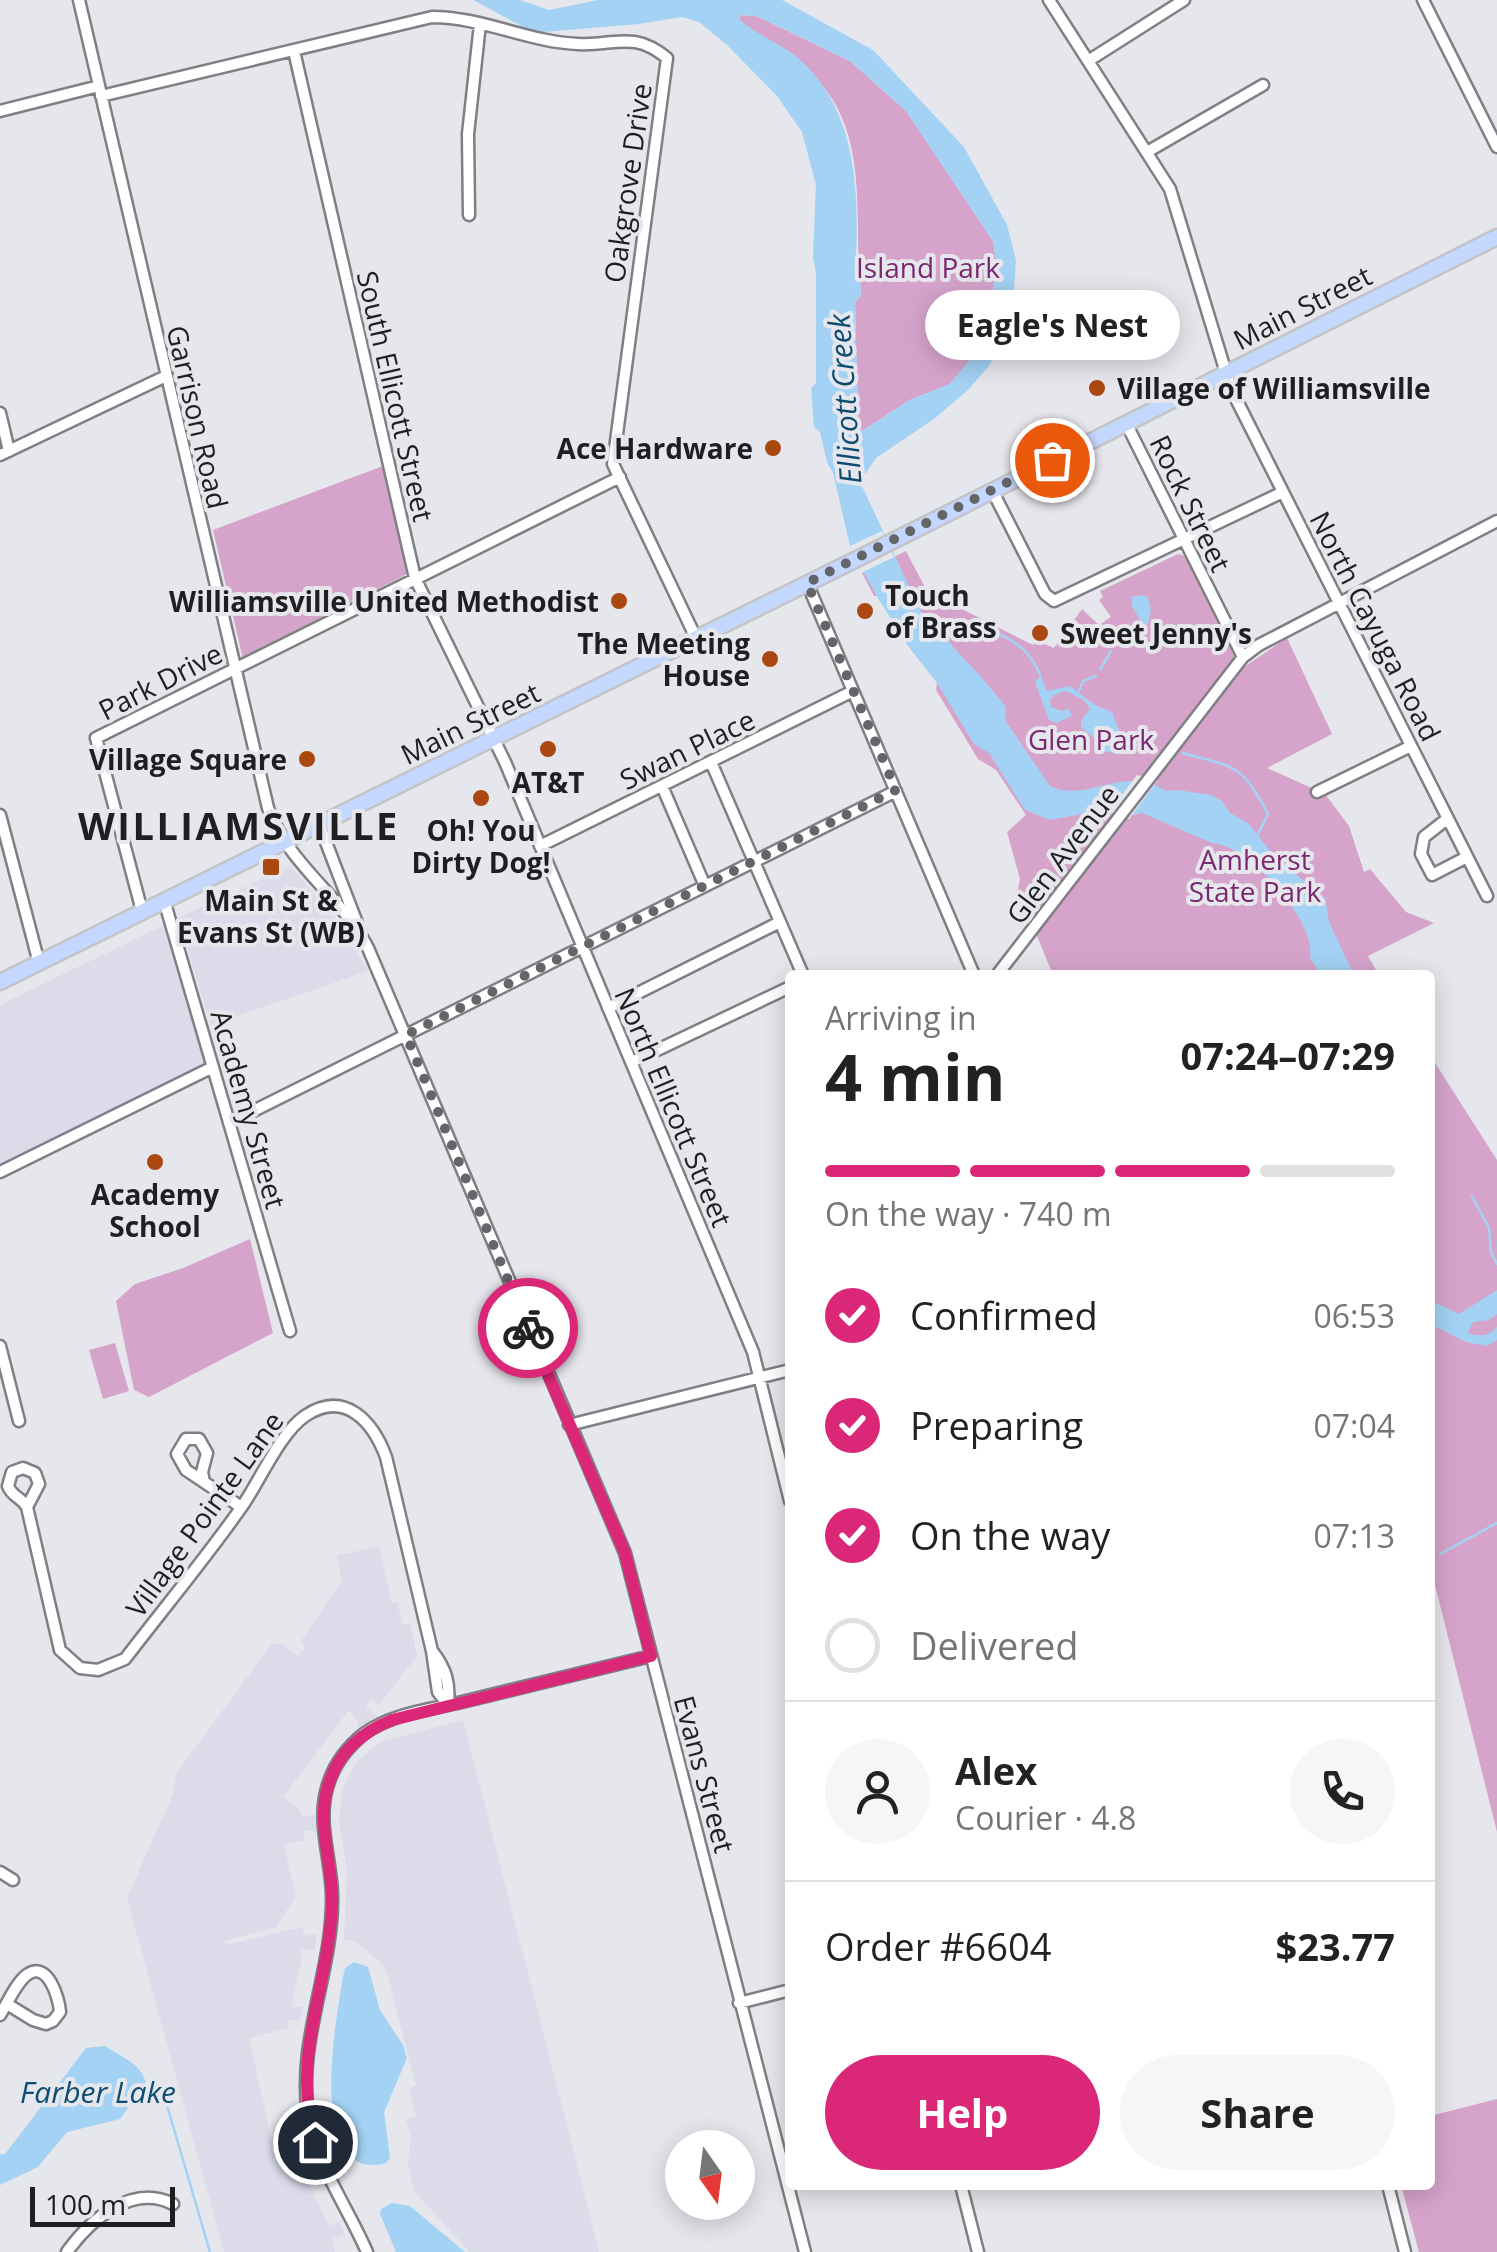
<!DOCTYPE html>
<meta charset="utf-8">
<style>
:root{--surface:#fff;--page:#f6f6f6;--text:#222;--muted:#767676;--line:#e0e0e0;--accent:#db2777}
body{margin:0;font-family:"Open Sans",sans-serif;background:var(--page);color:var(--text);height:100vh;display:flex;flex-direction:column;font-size:38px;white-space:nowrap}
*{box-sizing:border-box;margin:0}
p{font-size:32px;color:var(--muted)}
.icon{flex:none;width:55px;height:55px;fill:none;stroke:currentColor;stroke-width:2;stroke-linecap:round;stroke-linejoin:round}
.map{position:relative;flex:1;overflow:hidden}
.panel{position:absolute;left:785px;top:970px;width:650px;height:1220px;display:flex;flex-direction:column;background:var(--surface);border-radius:10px;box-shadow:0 5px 25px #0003}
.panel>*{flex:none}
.needle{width:65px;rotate:166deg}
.buttons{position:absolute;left:665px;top:2130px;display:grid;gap:20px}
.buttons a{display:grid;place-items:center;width:90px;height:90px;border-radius:50%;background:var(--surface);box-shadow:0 5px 25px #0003;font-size:50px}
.scale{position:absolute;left:30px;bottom:25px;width:145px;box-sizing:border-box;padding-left:10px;border:5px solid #1f1e21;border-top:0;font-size:28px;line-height:35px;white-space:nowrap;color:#1f1e21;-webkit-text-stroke:8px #e6e6ed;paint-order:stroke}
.pin{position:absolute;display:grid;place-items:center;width:85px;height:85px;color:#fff;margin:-42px;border:5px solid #fff;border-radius:50%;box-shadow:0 2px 10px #0007}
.courier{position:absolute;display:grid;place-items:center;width:100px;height:100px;margin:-50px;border:8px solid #db2777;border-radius:50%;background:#fff;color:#222;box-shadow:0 2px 12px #0007}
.bubble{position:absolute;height:70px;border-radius:35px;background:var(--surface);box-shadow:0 5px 25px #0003;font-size:32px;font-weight:700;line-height:70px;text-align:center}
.overview em{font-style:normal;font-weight:700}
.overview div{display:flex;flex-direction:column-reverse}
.overview{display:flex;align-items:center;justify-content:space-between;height:170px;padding:0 40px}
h1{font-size:65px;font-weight:700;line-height:75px}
.bar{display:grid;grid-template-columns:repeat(4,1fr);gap:15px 10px;align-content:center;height:120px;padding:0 40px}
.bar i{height:12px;border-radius:8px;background:var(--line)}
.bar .selected{background:var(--accent)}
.bar p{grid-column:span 4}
.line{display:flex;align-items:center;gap:25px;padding:0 40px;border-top:2px solid var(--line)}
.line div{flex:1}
.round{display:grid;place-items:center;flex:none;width:105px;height:105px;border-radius:52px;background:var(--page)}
ol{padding:0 40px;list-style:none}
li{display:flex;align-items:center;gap:30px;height:110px}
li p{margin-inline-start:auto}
li .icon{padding:10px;border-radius:50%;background:var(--accent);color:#fff;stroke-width:4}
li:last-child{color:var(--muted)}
li i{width:55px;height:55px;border:5px solid var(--line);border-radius:50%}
.button{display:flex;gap:20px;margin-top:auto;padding:20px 40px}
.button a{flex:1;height:115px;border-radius:60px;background:var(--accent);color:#fff;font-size:40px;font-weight:700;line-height:115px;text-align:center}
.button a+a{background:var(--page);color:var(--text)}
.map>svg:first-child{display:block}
.built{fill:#dbdbea}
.green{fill:#d6a4cb}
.water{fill:#a4d2f4;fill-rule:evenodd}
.pier{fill:#e6e6ed}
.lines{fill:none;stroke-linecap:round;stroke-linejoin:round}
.stream{stroke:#a4d2f4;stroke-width:2.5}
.minor-casing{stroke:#7f7f85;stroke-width:15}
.major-casing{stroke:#c5c4c5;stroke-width:19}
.minor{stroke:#fff;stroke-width:10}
.major{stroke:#c4d7ff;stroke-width:14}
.done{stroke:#656468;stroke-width:10;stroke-dasharray:0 18}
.route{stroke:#db2777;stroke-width:12}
.poi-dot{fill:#ab4711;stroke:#e6e6ed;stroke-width:4}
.labels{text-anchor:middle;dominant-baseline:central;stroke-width:8;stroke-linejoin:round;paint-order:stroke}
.street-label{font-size:28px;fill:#1f1e21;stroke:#e6e6ed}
.park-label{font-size:28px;fill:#7b296f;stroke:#e6e6ed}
.poi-label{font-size:28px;font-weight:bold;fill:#1f1e21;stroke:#e6e6ed;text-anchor:end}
.water-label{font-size:30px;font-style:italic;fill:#0e4c71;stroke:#e6e6ed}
.district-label{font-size:38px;font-weight:bold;letter-spacing:2.5px;fill:#1f1e21;stroke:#e6e6ed}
</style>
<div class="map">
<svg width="1497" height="2252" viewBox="0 0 1497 2252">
<rect width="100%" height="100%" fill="#e6e6ed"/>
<path class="built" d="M290,866L342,925L368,971L211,1025L178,918Z
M164,925L207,1066L0,1166V1005Z
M379,1546L392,1603L397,1602L403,1625L410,1623L417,1656L379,1705L372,1699L367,1702V1708L376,1716L358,1728V1722L349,1710L283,1797L300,1810L302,1818L315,1814L316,1833L312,1830L303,1831L305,1840L284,1845L296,1896L276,1927L224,1941L226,1945L302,1927L305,1936L317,1934L314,1950L300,1949L302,1957L291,2007H303L300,2021L288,2020L289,2028L249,2038L271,2138L289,2134L292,2142L303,2136L308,2152L295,2155L329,2226L339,2222L345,2235L332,2239L335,2252H224L127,1898L173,1794L177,1772L272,1644H283L298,1656L306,1647L301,1641L342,1581L337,1556Z
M463,1720L580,2176L599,2252H470L414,2191L408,2164L411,2136L406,2120L416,2116L409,2089L416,2085L386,1970L380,1962L355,1941L344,1940L347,1870L339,1821L343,1788L350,1773L358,1761L380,1742Z"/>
<path class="green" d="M740,15L756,16L850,61L906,111L993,241L997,267L988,324L970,360L950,384L910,400L862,431L852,426L858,416L855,302L861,295C853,226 871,136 818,81C793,56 765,41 739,20Z
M383,466L407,574L243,659L213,530Z
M906,551L931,599L940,605L958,597L964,610L1033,645L1036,640L1054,648L1082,609L1099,625L1111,617L1099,600L1103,597L1100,591L1178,554L1185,556L1241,669L1287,638L1332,734L1267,768L1325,794L1349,826L1364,872L1370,869L1406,912L1434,923L1368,956L1379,975H1053L1035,931L1041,920L1017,893L1020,879L1007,832L1026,815L996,770L978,759L936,690L937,682L906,643L878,596H874L862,573Z
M1430,1055L1497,1160V1832L1430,1565Z
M250,1239L273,1333L149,1397L134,1390L116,1301L135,1284L183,1268Z
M115,1343L129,1391L103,1399L89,1350Z
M1497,2099V2252H1419L1401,2185H1430V2116Z"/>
<path class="water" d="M473,0H520L549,10L598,0H782L873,50L964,147L1007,225L1016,260L1012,320L989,366L968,390L934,419L876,458L860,482L909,586L907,589L930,625L937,628C960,656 985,679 1006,707L1005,720L1050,786C1086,804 1124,763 1166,791L1177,790L1211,795L1222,801L1230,813L1248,823L1275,857L1325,898L1329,922L1354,975H1321L1310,958C1317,922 1248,844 1212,843L1142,813L1133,815L1113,808L1050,820L1025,810L989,753L974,744L937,683L906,643L876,595L850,546L833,473L827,462L820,432L814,427L811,388L816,383V274L813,257L816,185L802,132L777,96L727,45L699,22L682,17L639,24L544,32L529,30ZM740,15L757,16L850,61L906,111L993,241L997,267L988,324L970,360L950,384L910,400L862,431L852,426L858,416L855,302L861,295L860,265L856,259C859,188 856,108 798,58C780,43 757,35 740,20Z
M1143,595L1148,597L1151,610L1148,624H1143L1132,607L1131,597Z
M1041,678L1047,691L1070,686L1095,705L1112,712L1125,746L1118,754L1103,751L1093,737L1081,727V721L1090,709L1084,700L1066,691L1054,695L1050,700L1051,707L1061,711L1069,709L1072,716L1056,723L1049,720L1036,685V680Z
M1497,1290V1314L1489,1320L1473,1322L1468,1333C1479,1337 1490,1336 1497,1327V1340L1487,1346L1466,1342L1430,1324V1296L1432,1301L1459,1314Z
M354,1962L368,1967L380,2010L403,2045L407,2058L384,2112L390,2158L386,2163C305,2185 336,2019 343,1977L345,1968Z
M105,2046C121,2057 141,2063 146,2083L120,2119L67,2132L38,2167L0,2185V2154H5L86,2048Z
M392,2203L410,2206L465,2252H396L380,2214L381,2209Z"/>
<path class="pier" d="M882,531L894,557L863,572L850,546Z
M1137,775L1158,780L1129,819L1109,812Z"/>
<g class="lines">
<path class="stream" d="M969,633C1000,625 1032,649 1041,678
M1100,670L1111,651
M1079,691L1083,681L1096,676
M1123,741L1138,738L1153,742
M1183,753C1236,768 1241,763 1268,814L1257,836
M1472,1196L1489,1228L1491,1252L1497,1264
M1440,1554L1497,1523
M142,2088L166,2102L210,2252"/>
<defs>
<path id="minor" d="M79,0L268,808C290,867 341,895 368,948L625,1553L805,2252
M1049,0L1170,189L1231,389L1487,896
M1423,0L1497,147
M294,51L415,578L505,762L753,1352L790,1501
M1088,61L1184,0
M101,96L432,17C482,17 528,42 578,44C615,46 633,30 667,58L613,464L696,638
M0,111L99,86
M1147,152L1263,85
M469,215L468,134L480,24
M0,413L9,451
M1126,423L1243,657
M0,455L166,376
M992,490L1045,594L1054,601L1283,492
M807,583L974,975
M711,762L803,975
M662,786L705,886
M1317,792L1411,746
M0,815L39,963
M1447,819L1424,837L1421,854L1432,875L1467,857
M319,824L357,923
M540,846L853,691
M164,900L290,1331
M142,911L96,738L620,477
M997,975L1243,657L1259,645L1497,521
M608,1008L780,922
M632,1062L790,987
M229,1123L896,791
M0,1172L213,1067
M0,1346L19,1421
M569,1425L790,1370
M23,1468L35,1473L39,1484L27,1507C21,1497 12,1497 8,1486L12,1472Z
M204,1482L186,1470L177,1454L186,1439H199L207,1453L202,1472L204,1482L241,1507
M27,1507L60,1650L80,1668L98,1670L125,1659C164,1608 206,1558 243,1505C260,1480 281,1432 305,1416C345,1389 373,1422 386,1457L432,1651L438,1692L448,1705
M433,1652C446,1669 450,1683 448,1705
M0,1872L13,1880
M739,2003L790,1990
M0,2015C7,2004 17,1981 28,1974C48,1961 59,1998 60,2012L53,2021L46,2024L33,2020L7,2004
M961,2185L978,2252
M1388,2185L1405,2252
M67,2252C90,2220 132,2183 173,2204
M367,2252C348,2208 318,2167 309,2120C295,2043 334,1971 332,1894C331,1859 317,1823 327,1788C333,1766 347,1747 365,1733C393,1713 433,1709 466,1701C528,1686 589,1671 651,1656"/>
<path id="major" d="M0,982L869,553L1497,237"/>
</defs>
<use href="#minor" class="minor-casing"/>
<use href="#major" class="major-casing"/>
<use href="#minor" class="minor"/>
<use href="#major" class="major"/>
</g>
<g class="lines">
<path class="done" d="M528,1328L406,1035L896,790L807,583L1052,460"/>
<path class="route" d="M315,2142C291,2054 328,1991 332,1906C334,1865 315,1823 329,1783C339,1752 362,1732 392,1720L651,1656L625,1553L528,1328"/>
</g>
<g class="poi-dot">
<circle cx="1097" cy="388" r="10"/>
<circle cx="773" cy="448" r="10"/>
<circle cx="619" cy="601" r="10"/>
<circle cx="865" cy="611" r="10"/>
<circle cx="1040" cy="633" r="10"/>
<circle cx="770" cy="659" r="10"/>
<circle cx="548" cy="749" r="10"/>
<circle cx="307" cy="759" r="10"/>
<circle cx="481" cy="798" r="10"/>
<rect x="261" y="857" width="20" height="20" rx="5"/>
<circle cx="155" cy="1162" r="10"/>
</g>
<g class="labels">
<g class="street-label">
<text transform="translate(627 183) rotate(-82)">Oakgrove Drive</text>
<text transform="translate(1302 307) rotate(-27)">Main Street</text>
<text transform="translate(396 396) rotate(77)">South Ellicott Street</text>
<text transform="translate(198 417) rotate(77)">Garrison Road</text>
<text transform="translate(1191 503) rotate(64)">Rock Street</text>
<text transform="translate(1376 626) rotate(63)">North Cayuga Road</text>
<text transform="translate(160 681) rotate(-27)">Park Drive</text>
<text transform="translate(470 723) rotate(-26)">Main Street</text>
<text transform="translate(687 749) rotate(-26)">Swan Place</text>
<text transform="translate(1062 854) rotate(-53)">Glen Avenue</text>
<text transform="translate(674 1107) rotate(67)">North Ellicott Street</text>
<text transform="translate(249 1109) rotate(74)">Academy Street</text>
<text transform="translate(204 1514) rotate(-54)">Village Pointe Lane</text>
<text transform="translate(705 1774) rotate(75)">Evans Street</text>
</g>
<g class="park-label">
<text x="928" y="267">Island Park</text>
<text x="1091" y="739">Glen Park</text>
<text x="1255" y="859">Amherst<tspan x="1255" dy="32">State Park</tspan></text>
</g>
<g class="poi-label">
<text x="1117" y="388" text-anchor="start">Village of Williamsville</text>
<text x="753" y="448">Ace Hardware</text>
<text x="885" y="595" text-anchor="start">Touch<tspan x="885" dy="32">of Brass</tspan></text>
<text x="599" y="601">Williamsville United Methodist</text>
<text x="1060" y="633" text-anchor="start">Sweet Jenny's</text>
<text x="750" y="643">The Meeting<tspan x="750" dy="32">House</tspan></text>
<text x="287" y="759">Village Square</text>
<text x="548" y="782" text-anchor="middle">AT&amp;T</text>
<text x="481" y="830" text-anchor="middle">Oh! You<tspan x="481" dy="32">Dirty Dog!</tspan></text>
<text x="271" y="900" text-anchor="middle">Main St &amp;<tspan x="271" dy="32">Evans St (WB)</tspan></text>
<text x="155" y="1194" text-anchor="middle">Academy<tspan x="155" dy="32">School</tspan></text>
</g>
<g class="water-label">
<text transform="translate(844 399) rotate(-94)">Ellicott Creek</text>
<text x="98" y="2091">Farber Lake</text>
</g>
<g class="district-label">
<text x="239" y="825">WILLIAMSVILLE</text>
</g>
</g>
</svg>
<div class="buttons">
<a><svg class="needle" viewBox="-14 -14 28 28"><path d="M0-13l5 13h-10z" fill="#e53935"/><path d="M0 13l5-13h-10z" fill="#767676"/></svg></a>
</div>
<div class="scale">100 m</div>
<div class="pin" style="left:1052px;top:460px;background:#ea580c"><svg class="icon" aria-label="bag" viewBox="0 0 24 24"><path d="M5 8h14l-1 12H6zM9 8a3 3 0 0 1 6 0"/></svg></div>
<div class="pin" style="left:315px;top:2142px;background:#1f2937"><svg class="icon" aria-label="home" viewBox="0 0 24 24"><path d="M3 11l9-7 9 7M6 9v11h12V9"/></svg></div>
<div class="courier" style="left:528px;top:1328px"><svg class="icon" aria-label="bike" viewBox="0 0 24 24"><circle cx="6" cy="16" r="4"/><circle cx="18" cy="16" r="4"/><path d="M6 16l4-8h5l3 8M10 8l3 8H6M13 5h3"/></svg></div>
<div class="bubble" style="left:925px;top:290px;width:255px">Eagle's Nest</div>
<section class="panel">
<div class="overview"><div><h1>4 min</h1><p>Arriving in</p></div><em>07:24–07:29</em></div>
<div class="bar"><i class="selected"></i><i class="selected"></i><i class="selected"></i><i></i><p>On the way · 740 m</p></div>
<ol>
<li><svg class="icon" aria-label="check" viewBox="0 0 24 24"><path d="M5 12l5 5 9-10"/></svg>Confirmed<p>06:53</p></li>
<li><svg class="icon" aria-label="check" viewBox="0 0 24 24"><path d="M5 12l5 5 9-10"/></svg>Preparing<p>07:04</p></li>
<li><svg class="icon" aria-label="check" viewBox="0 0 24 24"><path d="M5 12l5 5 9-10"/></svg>On the way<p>07:13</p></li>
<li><i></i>Delivered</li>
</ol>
<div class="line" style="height:180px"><a class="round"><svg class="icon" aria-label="person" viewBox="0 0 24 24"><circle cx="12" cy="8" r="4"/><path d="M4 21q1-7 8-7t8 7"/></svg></a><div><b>Alex</b><p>Courier · 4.8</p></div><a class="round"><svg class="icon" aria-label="phone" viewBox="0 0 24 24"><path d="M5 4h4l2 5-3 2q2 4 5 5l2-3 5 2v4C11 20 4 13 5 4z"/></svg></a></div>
<div class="line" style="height:130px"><div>Order #6604</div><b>$23.77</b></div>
<div class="button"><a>Help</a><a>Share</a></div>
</section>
</div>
